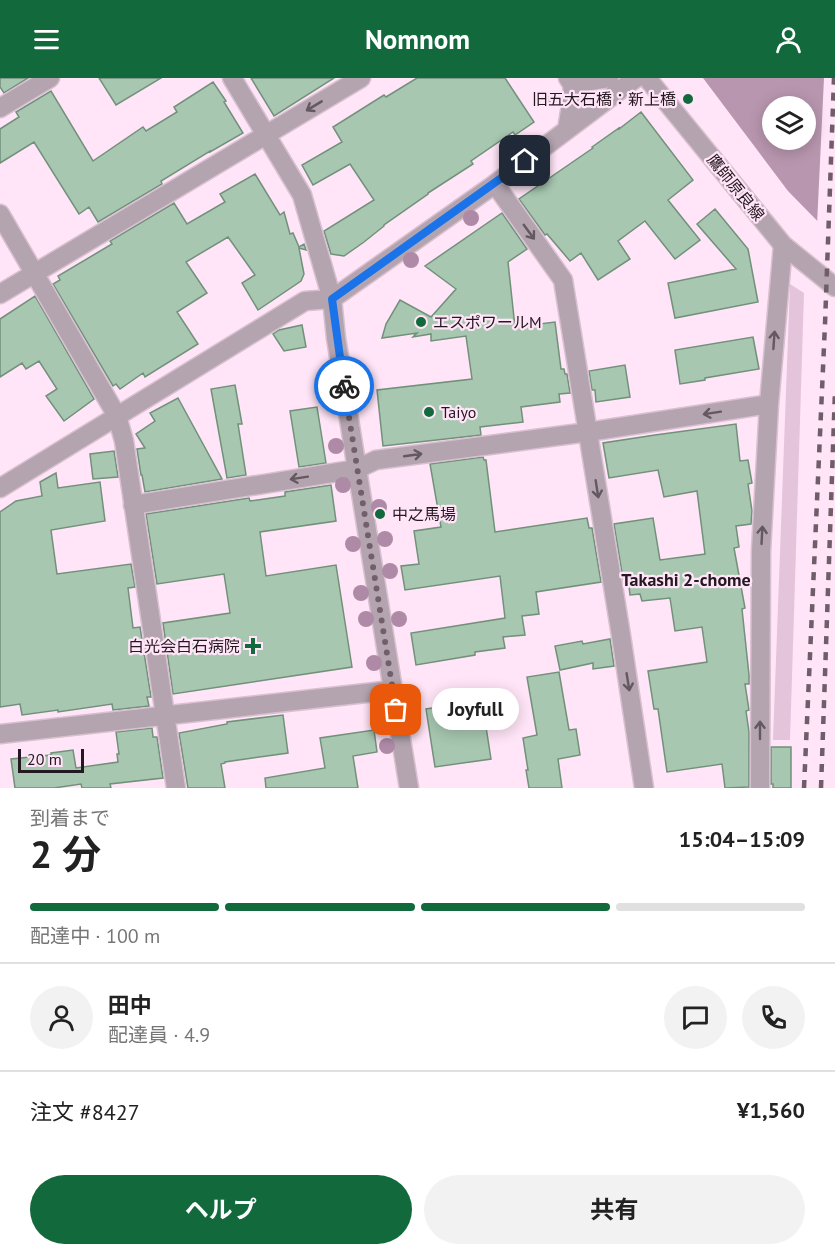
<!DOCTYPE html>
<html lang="ja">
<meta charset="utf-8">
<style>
:root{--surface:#fff;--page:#f2f2f2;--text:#222;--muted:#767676;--line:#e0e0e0;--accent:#12693c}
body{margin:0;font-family:"PT Sans","Noto Sans JP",sans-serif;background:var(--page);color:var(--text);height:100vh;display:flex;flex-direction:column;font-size:22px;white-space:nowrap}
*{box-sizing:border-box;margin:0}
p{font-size:20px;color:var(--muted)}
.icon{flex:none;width:33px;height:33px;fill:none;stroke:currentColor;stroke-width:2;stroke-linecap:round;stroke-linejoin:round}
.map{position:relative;height:710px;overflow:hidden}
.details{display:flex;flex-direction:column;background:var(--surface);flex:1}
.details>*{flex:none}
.controls{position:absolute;left:762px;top:18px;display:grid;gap:12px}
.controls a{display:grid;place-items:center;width:54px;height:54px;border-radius:50%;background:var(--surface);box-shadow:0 3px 15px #0003;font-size:30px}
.scale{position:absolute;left:18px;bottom:15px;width:66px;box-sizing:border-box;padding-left:6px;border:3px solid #241921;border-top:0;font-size:16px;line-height:21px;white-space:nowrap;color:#241921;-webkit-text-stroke:4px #ffe5f7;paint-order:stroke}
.pin{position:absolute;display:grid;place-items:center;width:51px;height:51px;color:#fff;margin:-26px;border-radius:12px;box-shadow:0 3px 9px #0006}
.courier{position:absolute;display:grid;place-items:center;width:60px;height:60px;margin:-30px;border:4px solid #1a73e8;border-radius:50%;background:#fff;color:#222;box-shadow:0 2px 8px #0007}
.bubble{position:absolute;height:42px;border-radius:21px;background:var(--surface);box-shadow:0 3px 15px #0003;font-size:20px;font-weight:700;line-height:42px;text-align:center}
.headline em{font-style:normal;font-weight:700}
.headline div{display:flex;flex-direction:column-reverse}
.headline{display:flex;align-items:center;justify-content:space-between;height:102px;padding:0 30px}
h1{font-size:39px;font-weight:700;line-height:45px}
.bar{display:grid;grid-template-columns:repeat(4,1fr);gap:9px 6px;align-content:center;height:72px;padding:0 30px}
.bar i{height:8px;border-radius:4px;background:var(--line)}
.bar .on{background:var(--accent)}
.bar p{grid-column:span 4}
.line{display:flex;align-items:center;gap:15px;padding:0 30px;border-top:2px solid var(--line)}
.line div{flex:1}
.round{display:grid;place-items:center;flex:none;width:63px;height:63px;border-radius:32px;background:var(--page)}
.action{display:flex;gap:12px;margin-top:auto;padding:12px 30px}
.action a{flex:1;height:69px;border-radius:36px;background:var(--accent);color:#fff;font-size:24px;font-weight:700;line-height:69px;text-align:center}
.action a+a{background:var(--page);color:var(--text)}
header{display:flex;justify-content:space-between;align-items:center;height:78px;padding:0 30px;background:var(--accent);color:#fff;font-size:27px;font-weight:700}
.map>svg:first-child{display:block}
.green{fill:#e4c4db}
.water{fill:#b896af;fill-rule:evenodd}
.pier{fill:#ffe5f7}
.building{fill:#a7c7b0;stroke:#72907b;stroke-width:1.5}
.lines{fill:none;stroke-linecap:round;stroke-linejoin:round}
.minor-casing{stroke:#d8c0d0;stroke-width:21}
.tertiary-casing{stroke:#d8c0d0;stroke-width:21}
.minor{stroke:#b3a4af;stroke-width:18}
.tertiary{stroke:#b3a4af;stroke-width:18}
.rail{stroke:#6f5e6a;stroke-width:4.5;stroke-dasharray:8 8;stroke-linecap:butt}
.tree{fill:#af8aa6}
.oneway{stroke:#645861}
.done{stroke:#71606c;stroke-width:6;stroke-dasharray:0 10.8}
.route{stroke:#1a73e8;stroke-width:8}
.poi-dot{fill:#12693c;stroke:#ffe5f7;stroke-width:2}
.labels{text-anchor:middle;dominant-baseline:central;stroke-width:4.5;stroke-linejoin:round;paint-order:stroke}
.poi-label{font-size:16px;fill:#241921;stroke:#ffe5f7;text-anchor:start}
.street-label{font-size:16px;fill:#241921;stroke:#ffe5f7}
.neighbourhood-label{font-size:18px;font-weight:bold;fill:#241921;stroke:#ffe5f7}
</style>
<header><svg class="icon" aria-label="menu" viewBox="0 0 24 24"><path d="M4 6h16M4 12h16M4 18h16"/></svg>Nomnom<svg class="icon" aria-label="person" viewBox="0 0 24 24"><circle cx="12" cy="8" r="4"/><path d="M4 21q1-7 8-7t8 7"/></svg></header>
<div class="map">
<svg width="835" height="710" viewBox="0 0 835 710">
<rect width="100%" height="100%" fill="#ffe5f7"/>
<path class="green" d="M790,206L804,215L790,662H773Z"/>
<path class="water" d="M703,0H835V161L788,113ZM772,28H806V62H772Z"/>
<path class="pier" d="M824,0H835V164L817,147Z"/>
<path class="building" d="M0,0H28L4,15L0,9Z
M99,0H161L116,27Z
M251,0H334L274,38Z
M417,0H505L534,44L515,57L513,54L471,83L473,86L428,115V116L384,147V148L364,164L344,178L331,176L324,153L374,122L350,86L313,107L302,87L342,64L333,49L384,17L386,19Z
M213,4L226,23L224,24L243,55L210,74V73L161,103L162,106L98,144L89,129L79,136L34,64L0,85V51L19,39L16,34L51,13L93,83L143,49L146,53L177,34L174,29Z
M641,34L693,102L668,122L700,162L675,181L645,143L618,163L630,181L598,202L581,175L570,183L547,156L545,157L519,121L593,70L592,69L619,50V51Z
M255,96L280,137L284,134L290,156L293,155L299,169L304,166L306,172L299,170L304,196L301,203L258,232L242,205L255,197L228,159L186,184L207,215L177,234L198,266L145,299L143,295L120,311L116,306L113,308L53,206L60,202L58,198L112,166L110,163L174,125L187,146L225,124L220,116Z
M715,131L748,171L758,224L675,240L668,205L736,191L697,146Z
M502,135L527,171L508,184L515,249L555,244L561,291H564L565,296H567L570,315L559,316L560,324L521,329L523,344L480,349L481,357L383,368L377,312L472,301L466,258L431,263V256L413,259L417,255L382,260L386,246L400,222L431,239L456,211L425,188Z
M35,218L94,321L64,343L46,318L57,311L39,283L26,291L22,285L0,299V241Z
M302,247L306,269L284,273L273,256L279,252Z
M753,259L759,291L705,300V302L680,306L675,272Z
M625,287L630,319L596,324L595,312H592L589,293Z
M235,307L242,346H238L246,397L227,400L211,311Z
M178,320L222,401L145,414L142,397H141L137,371L145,370L136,356L155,343L150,335Z
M317,329L326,385L299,389L290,333Z
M736,346L740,383L748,382L752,405L748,406L752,433L751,446L736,448L739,469L734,470L745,530L742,531L749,597V606H745L749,632L746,633L749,654V709L725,710L722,686L667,694L658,631H654L648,593L707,584L702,549L675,553L670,520L642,523L640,516L630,517L628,500L623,501L614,446L653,440L660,482L705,476L697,413L664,419L658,392L609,400L603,365L655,357Z
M114,373L118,399L93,401L90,376Z
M483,379L484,382H486L495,454L587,440L589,450H592L601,504L536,514L539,536L522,538L525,557L503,559L505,570L475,574V577L416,587L411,555L505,540L500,498L405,512L401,488L419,486L414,453L441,449L430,386Z
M56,395L58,410L100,404L105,443L51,452L57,496L131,486L135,509L128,510L133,550L140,549L151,619H147L149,628L113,632L112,626L58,634V632L22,637L20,626L0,629V434L16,423L42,418L40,404Z
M331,407L336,443L260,454L266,498L336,487L352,589L173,616L163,545L230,535L224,496L157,506L146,436L249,420L250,423L285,418V414Z
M610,561L614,588L593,591V585L560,592L555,568L582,563L583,566Z
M559,594L569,652L576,651L580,677L558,681L562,710H529L526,692H528L523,660L537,657L527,599Z
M482,623L491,681L435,689L426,631Z
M283,637L288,675L225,684V685L221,686L225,710H188L179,655L227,646V644Z
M152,650L153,659H157L163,700L110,706L111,710H82L81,706L54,710H15L11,681L51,677V675L73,672L76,690L118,684L117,676H119L116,654Z
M374,652L377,674L353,678L358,710H266L265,700L325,690L320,660Z
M771,669H791V710H773V706H771Z"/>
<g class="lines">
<defs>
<path id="minor" d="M0,30L50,0
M495,106L563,202L620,551L644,710
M0,136L117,338L124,363L176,710
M0,216L361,0
M0,410L305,223L332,221L302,117L232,0
M133,427L357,391L376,382L588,354L769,326
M0,656L393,612
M760,710L761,473L769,326L783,167"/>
<path id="tertiary" d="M568,0L572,6L609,0
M647,0L783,167L835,209
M567,52L573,15L572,6
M409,710L357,391L336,260L332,221L495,106L636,0"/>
</defs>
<use href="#minor" class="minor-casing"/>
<use href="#tertiary" class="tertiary-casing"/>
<use href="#minor" class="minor"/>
<use href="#tertiary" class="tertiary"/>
<path class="rail" d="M804,710L825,246L834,0
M821,710L835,313"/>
</g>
<g class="tree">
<circle cx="551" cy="21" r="8"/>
<circle cx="471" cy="140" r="8"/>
<circle cx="411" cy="182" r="8"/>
<circle cx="360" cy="320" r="8"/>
<circle cx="336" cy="368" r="8"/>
<circle cx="343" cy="407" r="8"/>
<circle cx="379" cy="429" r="8"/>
<circle cx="385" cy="461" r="8"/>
<circle cx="353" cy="466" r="8"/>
<circle cx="390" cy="493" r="8"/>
<circle cx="361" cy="515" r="8"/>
<circle cx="366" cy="541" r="8"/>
<circle cx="399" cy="541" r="8"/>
<circle cx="374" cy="585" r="8"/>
<circle cx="387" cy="668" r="8"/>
</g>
<defs><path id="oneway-shaft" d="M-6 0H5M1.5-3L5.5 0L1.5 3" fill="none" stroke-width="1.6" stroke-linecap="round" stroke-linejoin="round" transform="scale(1.5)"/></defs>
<g class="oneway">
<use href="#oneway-shaft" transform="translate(314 28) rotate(149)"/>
<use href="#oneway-shaft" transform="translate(529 154) rotate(54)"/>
<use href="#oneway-shaft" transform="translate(774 262) rotate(-86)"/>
<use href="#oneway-shaft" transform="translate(712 335) rotate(171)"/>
<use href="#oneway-shaft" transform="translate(413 377) rotate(-8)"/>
<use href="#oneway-shaft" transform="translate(299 400) rotate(171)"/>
<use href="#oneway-shaft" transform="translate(597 411) rotate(81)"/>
<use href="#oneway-shaft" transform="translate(762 457) rotate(-87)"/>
<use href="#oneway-shaft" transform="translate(628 604) rotate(81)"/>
<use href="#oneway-shaft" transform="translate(760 652) rotate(-90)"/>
</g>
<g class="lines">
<path class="done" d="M344,308L396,632"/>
<path class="route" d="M344,308L332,221L525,83"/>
</g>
<g class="poi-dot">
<circle cx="688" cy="21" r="6"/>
<circle cx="421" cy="244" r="6"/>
<circle cx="429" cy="334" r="6"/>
<circle cx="380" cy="436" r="6"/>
<path d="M250 559h6v6h6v6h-6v6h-6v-6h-6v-6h6z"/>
</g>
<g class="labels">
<g class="poi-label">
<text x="676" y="21" text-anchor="end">旧五大石橋：新上橋</text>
<text x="433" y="244">エスポワールM</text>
<text x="441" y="334">Taiyo</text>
<text x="392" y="436">中之馬場</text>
<text x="240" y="568" text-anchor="end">白光会白石病院</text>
</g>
<g class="street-label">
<text transform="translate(736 109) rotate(51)">鷹師原良線</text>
</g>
<g class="neighbourhood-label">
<text x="686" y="501">Takashi 2-chome</text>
</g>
</g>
</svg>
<div class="controls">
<a><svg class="icon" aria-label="layers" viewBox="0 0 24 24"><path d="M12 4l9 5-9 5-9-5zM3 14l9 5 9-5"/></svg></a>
</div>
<div class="scale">20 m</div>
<div class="pin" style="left:396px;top:632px;background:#ea580c"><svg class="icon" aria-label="bag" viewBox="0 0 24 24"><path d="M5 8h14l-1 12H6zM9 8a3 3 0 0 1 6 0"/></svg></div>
<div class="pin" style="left:525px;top:83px;background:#1f2937"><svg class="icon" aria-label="home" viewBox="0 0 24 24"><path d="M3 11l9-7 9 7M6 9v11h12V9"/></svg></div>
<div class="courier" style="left:344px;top:308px"><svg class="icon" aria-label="bike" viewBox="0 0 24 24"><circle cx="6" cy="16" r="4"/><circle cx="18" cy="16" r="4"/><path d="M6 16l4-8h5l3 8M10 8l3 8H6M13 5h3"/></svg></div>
<div class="bubble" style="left:432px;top:610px;width:87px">Joyfull</div>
</div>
<section class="details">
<div class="headline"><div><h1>2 分</h1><p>到着まで</p></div><em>15:04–15:09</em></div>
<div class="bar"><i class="on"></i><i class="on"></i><i class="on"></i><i></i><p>配達中 · 100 m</p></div>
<div class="line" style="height:108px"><a class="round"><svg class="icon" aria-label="person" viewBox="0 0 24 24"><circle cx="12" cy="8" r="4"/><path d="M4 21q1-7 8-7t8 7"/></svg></a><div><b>田中</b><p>配達員 · 4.9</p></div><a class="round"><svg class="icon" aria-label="chat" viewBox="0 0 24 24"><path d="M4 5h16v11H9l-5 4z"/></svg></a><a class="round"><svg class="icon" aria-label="phone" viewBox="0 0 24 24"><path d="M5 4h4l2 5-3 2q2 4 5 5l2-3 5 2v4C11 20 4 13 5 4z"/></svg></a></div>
<div class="line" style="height:78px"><div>注文 #8427</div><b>¥1,560</b></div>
<div class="action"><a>ヘルプ</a><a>共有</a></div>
</section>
